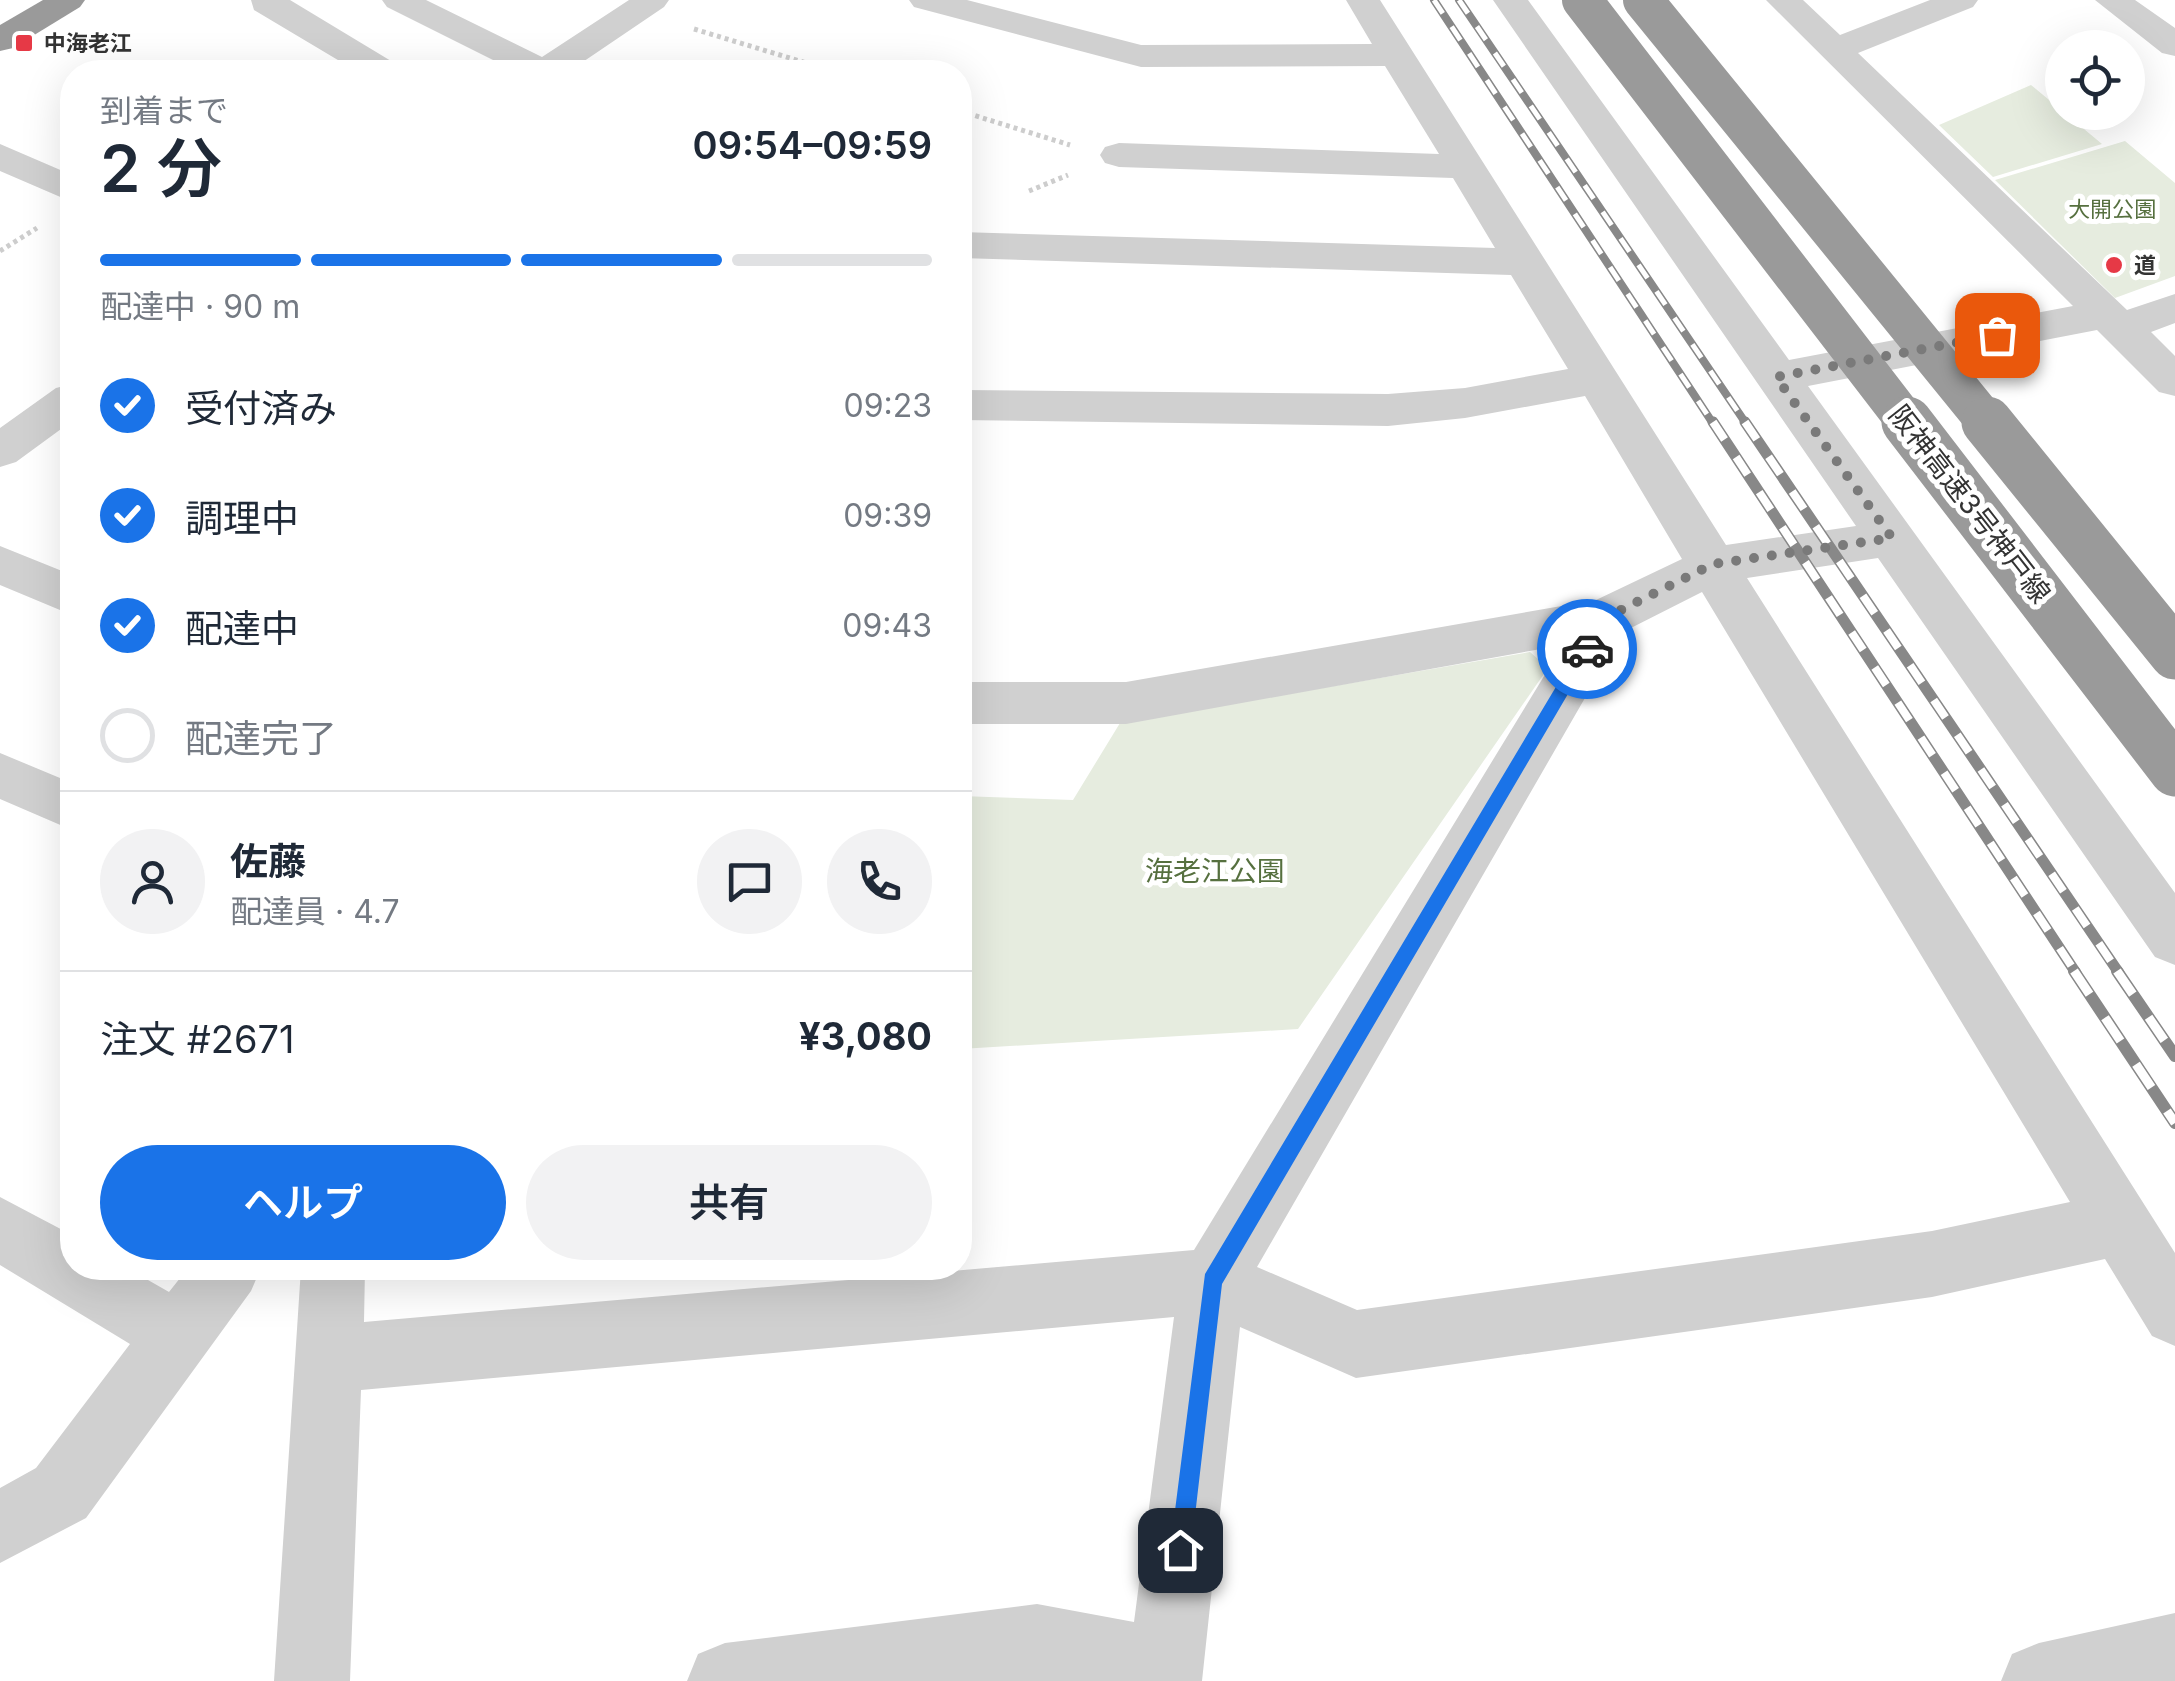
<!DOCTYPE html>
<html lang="ja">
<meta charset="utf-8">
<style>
:root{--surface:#fff;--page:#f2f2f3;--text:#1f2937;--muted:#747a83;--line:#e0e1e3;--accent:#1a73e8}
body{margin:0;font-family:Inter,"Noto Sans JP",sans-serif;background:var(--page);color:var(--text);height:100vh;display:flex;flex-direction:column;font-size:38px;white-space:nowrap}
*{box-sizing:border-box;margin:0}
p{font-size:32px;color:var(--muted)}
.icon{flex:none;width:55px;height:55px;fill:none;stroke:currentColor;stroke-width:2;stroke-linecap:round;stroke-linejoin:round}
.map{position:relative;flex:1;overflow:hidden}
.drawer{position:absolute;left:60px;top:60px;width:912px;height:1220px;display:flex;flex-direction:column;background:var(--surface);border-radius:40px;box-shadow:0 10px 40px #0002}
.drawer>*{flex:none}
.controls{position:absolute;left:2045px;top:30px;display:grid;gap:20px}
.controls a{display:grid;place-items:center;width:100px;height:100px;border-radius:50%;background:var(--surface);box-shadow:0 10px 40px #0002;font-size:50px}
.pin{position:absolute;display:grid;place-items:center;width:85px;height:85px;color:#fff;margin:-42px;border-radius:20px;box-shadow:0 5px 15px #0006}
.courier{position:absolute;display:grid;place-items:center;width:100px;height:100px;margin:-50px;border:8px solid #1a73e8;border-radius:50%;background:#fff;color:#222;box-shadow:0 2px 12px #0007}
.head em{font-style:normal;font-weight:600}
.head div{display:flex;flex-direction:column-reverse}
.head{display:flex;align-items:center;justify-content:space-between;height:170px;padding:0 40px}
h1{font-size:65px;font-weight:600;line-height:75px}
.bar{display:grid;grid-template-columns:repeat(4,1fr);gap:15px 10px;align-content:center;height:120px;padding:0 40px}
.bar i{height:12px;border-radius:8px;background:var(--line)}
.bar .active{background:var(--accent)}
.bar p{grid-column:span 4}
.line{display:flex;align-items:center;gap:25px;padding:0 40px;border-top:2px solid var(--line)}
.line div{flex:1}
.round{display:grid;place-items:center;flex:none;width:105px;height:105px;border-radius:52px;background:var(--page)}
ol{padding:0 40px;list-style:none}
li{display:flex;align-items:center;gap:30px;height:110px}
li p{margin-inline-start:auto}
li .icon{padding:10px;border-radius:50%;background:var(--accent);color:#fff;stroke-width:4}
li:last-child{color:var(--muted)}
li i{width:55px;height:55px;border:5px solid var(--line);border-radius:50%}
.primary-button{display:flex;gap:20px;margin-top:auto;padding:20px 40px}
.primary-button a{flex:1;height:115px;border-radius:60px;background:var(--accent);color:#fff;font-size:40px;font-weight:600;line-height:115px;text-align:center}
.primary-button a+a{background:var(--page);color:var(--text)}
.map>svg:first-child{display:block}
.green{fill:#e6ecdf}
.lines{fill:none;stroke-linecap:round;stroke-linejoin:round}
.path{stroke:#cdcdcd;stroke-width:5;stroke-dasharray:4 4;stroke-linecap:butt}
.minor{fill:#d0d0d0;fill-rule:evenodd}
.highway{fill:#9a9a9a;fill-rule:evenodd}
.rail-far2-casing{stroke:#888;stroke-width:8}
.rail-far1-casing{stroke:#888;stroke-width:11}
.rail-casing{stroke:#888;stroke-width:12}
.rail-far2{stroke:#fff;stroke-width:5;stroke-dasharray:16;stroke-linecap:butt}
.rail-far1{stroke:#fff;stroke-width:8;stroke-dasharray:21;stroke-linecap:butt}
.rail{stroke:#fff;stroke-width:9;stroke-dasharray:28;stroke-linecap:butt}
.highway-bridge-far1{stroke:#9a9a9a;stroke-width:40}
.highway-bridge{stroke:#9a9a9a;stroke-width:51}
.route{fill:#1a73e8}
.done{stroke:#7a7a7a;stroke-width:10;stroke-dasharray:0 18}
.poi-dot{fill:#e63946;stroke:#fff;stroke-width:4}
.labels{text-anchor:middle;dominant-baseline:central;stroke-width:10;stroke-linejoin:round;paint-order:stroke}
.far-poi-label{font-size:22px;font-weight:bold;fill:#333;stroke:#fff;text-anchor:start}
.far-park-label{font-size:22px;fill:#56703f;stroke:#fff}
.street-label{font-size:28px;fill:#333;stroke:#fff}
.park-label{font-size:28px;fill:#56703f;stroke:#fff}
</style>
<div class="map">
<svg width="2175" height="1681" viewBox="0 0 2175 1681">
<rect width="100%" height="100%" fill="#fff"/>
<path class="green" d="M2031,85L2102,144L1993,177L1939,125Z
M2125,141L2175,183V276L2115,298L1995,180Z
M1530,652L1548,668L1298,1029L960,1049V796L1073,800L1120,723Z"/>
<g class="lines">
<path class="path" d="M694,29L836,72
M960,111L1070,145
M1029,191L1068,175
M0,251L37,228"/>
<path class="minor" d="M251,0H290L396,64L401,72H358L254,10Z
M382,0H426L542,57L629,0H669L664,7L568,72H517L387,7Z
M909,0H967L1141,45L1372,44L1346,0H1380L1726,545L1856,526L1493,0H1528L1789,360L2073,306L1766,0H1803L1840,35L1930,0H1978L1973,7L1858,53L2127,310L2175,294V323L2151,332L2175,356V396L2159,392L2097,330L1808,386L2175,893V965L2155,957L1878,558L1747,578L2175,1253V1346L2152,1336L2105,1259L1932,1297L1356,1378L1240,1327L1202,1681H687L698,1654L725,1643L1037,1604L1134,1622L1174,1317L361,1390L350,1681H274L301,1268H365L364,1322L1194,1250L1563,645L1126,724H960V682H1126L1596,600L1682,559L1585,396L1465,418L1388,426L960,420V390L1388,394L1465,388L1568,369L1511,275L960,258V232L1495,248L1453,178L1119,167L1105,163L1100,155L1105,147L1119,143L1439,154L1385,66L1141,67L914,7ZM1702,592L2070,1202L1932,1231L1357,1310L1257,1267L1623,632Z
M2095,0H2135L2175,28V56L2162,53Z
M0,144L72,175V202L0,171Z
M72,384V421L16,462L0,467V428L56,388Z
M0,546L72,575V615L0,585Z
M0,753L72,783V830L0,799Z
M0,1197L72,1235V1268H127L169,1292L188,1268H261L251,1291L86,1518L0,1563V1488L36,1468L130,1344L0,1265Z
M2175,1613V1681H2001L2012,1654L2039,1643Z"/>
<path class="highway" d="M43,0H85L80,7L13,48L0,51V25Z"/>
<defs>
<path id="rail-far2" d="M1434,0L1714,425
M1459,0L1747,425"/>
<path id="rail-far1" d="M1713,422L2076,973
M1745,422L2119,973"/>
<path id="rail" d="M2074,971L2175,1123
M2117,971L2175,1056"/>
</defs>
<use href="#rail-far2" class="rail-far2-casing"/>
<use href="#rail-far1" class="rail-far1-casing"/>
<use href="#rail" class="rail-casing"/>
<use href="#rail-far2" class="rail-far2"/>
<use href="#rail-far1" class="rail-far1"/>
<use href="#rail" class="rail"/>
<path class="highway-bridge-far1" d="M1582,0L1909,425
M1643,0L1989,425"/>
<path class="highway-bridge" d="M1907,422L2175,771
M1987,422L2175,654"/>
</g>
<path class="route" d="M1587,643L1594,649L1592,653L1222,1284L1191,1550L1188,1558L1180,1561L1173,1558L1170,1550L1205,1274L1581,645Z"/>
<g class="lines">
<path class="done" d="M1587,649L1605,618L1713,564L1892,538L1776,377L1997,335"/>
</g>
<g class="poi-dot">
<rect x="14" y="33" width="20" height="20" rx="5"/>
<circle cx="2114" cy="265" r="10"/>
</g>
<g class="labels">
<g class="far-poi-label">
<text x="44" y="43">中海老江</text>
<text x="2134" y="265">道</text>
</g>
<g class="far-park-label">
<text x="2112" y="209">大開公園</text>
</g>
<g class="street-label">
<text transform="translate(1970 504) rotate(52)">阪神高速3号神戸線</text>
</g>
<g class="park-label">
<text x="1215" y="871">海老江公園</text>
</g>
</g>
</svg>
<div class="controls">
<a><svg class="icon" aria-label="locate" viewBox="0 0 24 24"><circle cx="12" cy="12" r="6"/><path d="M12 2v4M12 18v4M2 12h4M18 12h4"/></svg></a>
</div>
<div class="pin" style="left:1997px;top:335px;background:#ea580c"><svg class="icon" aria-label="bag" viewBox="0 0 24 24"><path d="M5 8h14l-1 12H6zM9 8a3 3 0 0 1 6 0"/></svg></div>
<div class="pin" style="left:1180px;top:1550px;background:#1f2937"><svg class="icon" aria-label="home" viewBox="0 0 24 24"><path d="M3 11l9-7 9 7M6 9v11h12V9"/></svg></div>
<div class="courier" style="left:1587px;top:649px"><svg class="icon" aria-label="car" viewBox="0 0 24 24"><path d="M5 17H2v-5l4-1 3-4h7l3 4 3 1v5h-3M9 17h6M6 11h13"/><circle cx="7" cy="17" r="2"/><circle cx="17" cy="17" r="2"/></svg></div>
<section class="drawer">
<div class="head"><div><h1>2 分</h1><p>到着まで</p></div><em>09:54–09:59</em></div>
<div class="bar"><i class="active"></i><i class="active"></i><i class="active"></i><i></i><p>配達中 · 90 m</p></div>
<ol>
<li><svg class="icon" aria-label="check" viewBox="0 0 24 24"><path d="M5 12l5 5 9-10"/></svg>受付済み<p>09:23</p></li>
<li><svg class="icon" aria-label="check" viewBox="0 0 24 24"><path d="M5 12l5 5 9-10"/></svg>調理中<p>09:39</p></li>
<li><svg class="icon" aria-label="check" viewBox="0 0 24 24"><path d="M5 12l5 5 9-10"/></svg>配達中<p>09:43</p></li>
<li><i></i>配達完了</li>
</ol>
<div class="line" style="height:180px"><a class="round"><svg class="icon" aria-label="person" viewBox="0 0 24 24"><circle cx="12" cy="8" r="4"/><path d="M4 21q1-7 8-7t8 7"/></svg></a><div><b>佐藤</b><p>配達員 · 4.7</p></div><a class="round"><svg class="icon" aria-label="chat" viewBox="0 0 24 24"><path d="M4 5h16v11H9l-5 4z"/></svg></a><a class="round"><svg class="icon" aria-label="phone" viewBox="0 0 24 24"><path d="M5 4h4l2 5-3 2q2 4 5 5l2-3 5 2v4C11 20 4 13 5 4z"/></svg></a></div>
<div class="line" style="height:130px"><div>注文 #2671</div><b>¥3,080</b></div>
<div class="primary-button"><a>ヘルプ</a><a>共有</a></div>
</section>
</div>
